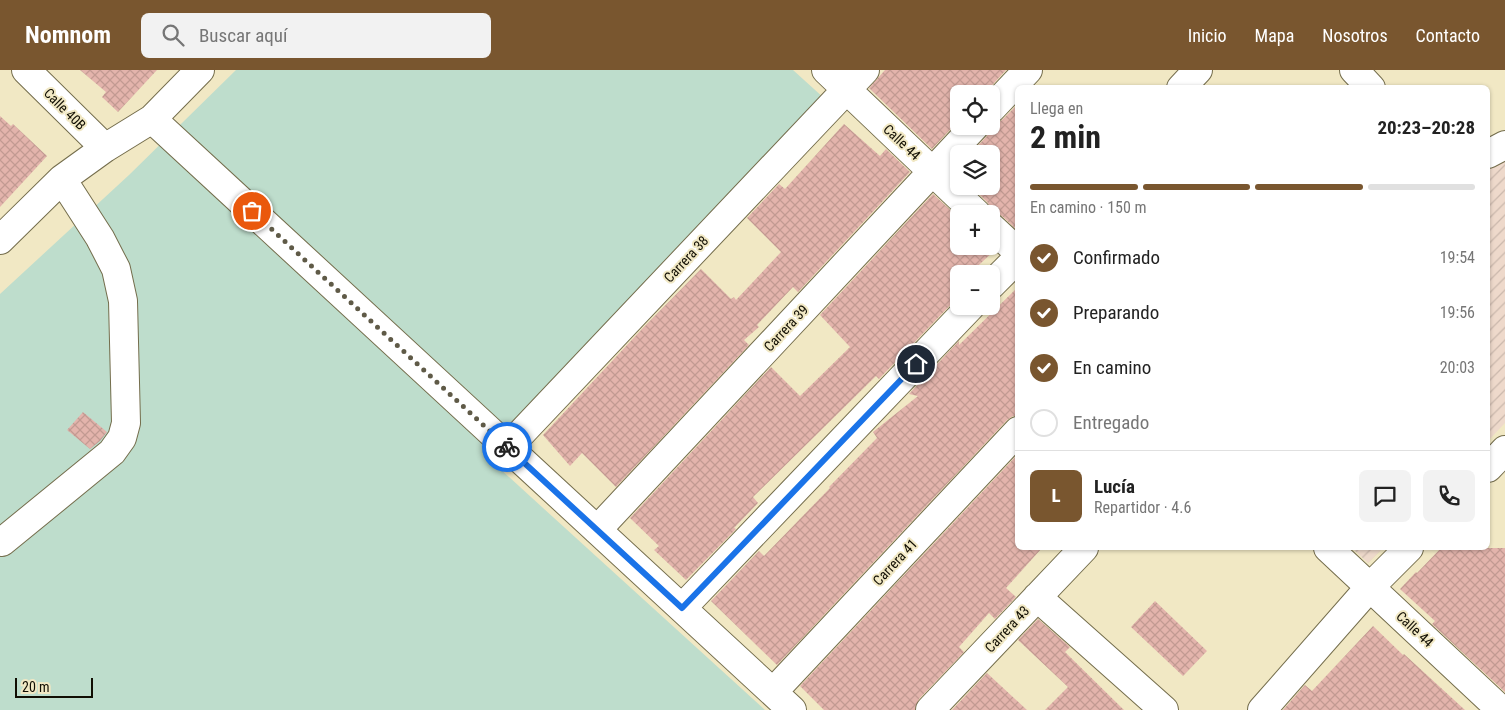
<!DOCTYPE html>
<html lang="es">
<meta charset="utf-8">
<style>
:root{--surface:#fff;--page:#f2f2f2;--text:#222;--muted:#767676;--line:#e0e0e0;--accent:#79562f}
body{margin:0;font-family:"Roboto Condensed",sans-serif;background:var(--page);color:var(--text);height:100vh;display:flex;flex-direction:column;font-size:19px;white-space:nowrap}
*{box-sizing:border-box;margin:0}
p{font-size:16px;color:var(--muted)}
.icon{flex:none;width:28px;height:28px;fill:none;stroke:currentColor;stroke-width:2;stroke-linecap:round;stroke-linejoin:round}
.map{position:relative;flex:1;overflow:hidden}
.details{position:absolute;left:1015px;top:15px;width:475px;height:465px;display:flex;flex-direction:column;background:var(--surface);border-radius:8px;box-shadow:0 1px 4px #0004}
.details>*{flex:none}
.fabs{position:absolute;left:950px;top:15px;display:grid;gap:10px}
.fabs a{display:grid;place-items:center;width:50px;height:50px;border-radius:8px;background:var(--surface);box-shadow:0 1px 4px #0004;font-size:25px}
.scale{position:absolute;left:15px;bottom:12px;width:78px;box-sizing:border-box;padding-left:5px;border:2px solid #110e03;border-top:0;font-size:14px;line-height:18px;white-space:nowrap;color:#110e03;-webkit-text-stroke:4px #f1e8c4;paint-order:stroke}
.pin{position:absolute;display:grid;place-items:center;width:42px;height:42px;color:#fff;margin:-21px;border:2px solid #fff;border-radius:50%;box-shadow:0 1px 5px #0007}
.courier{position:absolute;display:grid;place-items:center;width:50px;height:50px;margin:-25px;border:4px solid #1a73e8;border-radius:50%;background:#fff;color:#222;box-shadow:0 1px 6px #0007}
.head em{font-style:normal;font-weight:700}
.head div{display:flex;flex-direction:column-reverse}
.head{display:flex;align-items:center;justify-content:space-between;height:85px;padding:0 15px}
h1{font-size:32px;font-weight:700;line-height:38px}
.bar{display:grid;grid-template-columns:repeat(4,1fr);gap:8px 5px;align-content:center;height:60px;padding:0 15px}
.bar i{height:6px;border-radius:4px;background:var(--line)}
.bar .selected{background:var(--accent)}
.bar p{grid-column:span 4}
.line{display:flex;align-items:center;gap:12px;padding:0 15px;border-top:1px solid var(--line)}
.line div{flex:1}
.round{display:grid;place-items:center;flex:none;width:52px;height:52px;border-radius:8px;background:var(--page)}
ol{padding:0 15px;list-style:none}
li{display:flex;align-items:center;gap:15px;height:55px}
li p{margin-inline-start:auto}
li .icon{padding:5px;border-radius:50%;background:var(--accent);color:#fff;stroke-width:4}
li:last-child{color:var(--muted)}
li i{width:28px;height:28px;border:2px solid var(--line);border-radius:50%}
header{display:flex;align-items:center;gap:30px;box-sizing:border-box;height:70px;padding:0 25px;background:var(--accent);color:#fff}
header strong{font-size:24px}
nav{display:flex;gap:28px;margin-inline-start:auto;font-size:18px}
.search{width:350px;height:45px;background:var(--page);display:flex;align-items:center;gap:12px;box-sizing:border-box;padding:0 18px;border-radius:8px;color:var(--muted);font-size:19px}
.map>svg:first-child{display:block}
.industrial{fill:url(#industrial-furrows)}
.green{fill:#beddcc}
.building{fill:url(#building-cross-hatch)}
.lines{fill:none;stroke-linecap:round;stroke-linejoin:round}
.minor-casing{stroke:#746d4c;stroke-width:30}
.minor{stroke:#fff;stroke-width:28}
.done{stroke:#5f5a47;stroke-width:5;stroke-dasharray:0 9}
.route{stroke:#1a73e8;stroke-width:6}
.labels{text-anchor:middle;dominant-baseline:central;stroke-width:4;stroke-linejoin:round;paint-order:stroke}
.street-label{font-size:14px;fill:#110e03;stroke:#f1e8c4}
</style>
<header>
<strong>Nomnom</strong>
<div class="search"><svg class="icon" aria-label="search" viewBox="0 0 24 24"><circle cx="10" cy="10" r="6"/><path d="M15 15l6 6"/></svg>Buscar aquí</div>
<nav><a>Inicio</a><a>Mapa</a><a>Nosotros</a><a>Contacto</a></nav>
</header>
<div class="map">
<svg width="1505" height="640" viewBox="0 0 1505 640">
<defs>
<pattern id="industrial-furrows" width="10" height="10" patternUnits="userSpaceOnUse" patternTransform="scale(1.25)"><rect width="10" height="10" fill="#eed9cb"/><path d="M-1 1l2-2M0 10L10 0M9 11l2-2" fill="none" stroke="#cbb9ad"/></pattern>
<pattern id="building-cross-hatch" width="8" height="8" patternUnits="userSpaceOnUse" patternTransform="scale(1.25)"><rect width="8" height="8" fill="#e3b4ac"/><path d="M0 0l8 8M0 8l8-8" fill="none" stroke="#c29a92"/></pattern>
</defs>
<rect width="100%" height="100%" fill="#f1e8c4"/>
<path class="industrial" d="M1505,67V353L1488,371V76Z
M1352,478H1383L1368,493Z"/>
<path class="green" d="M236,0H793L825,29L498,397L765,640H0V224L129,105Z"/>
<path class="building" d="M80,0H157L118,42L102,27L106,22Z
M885,0H1006L984,24H959V50L932,79L869,18Z
M1018,34V160H1017L1002,146L992,142L988,133L971,116H991V84H970L987,66L991,54H996L1002,50Z
M0,46L11,56L13,54L47,86L0,137Z
M844,54L880,86L886,79L910,102L798,222L793,217L757,255L759,257L744,270L749,275L616,417L582,383L570,396L543,365L642,259L701,199L731,229L734,227L736,230L781,182L747,148L779,114L785,119Z
M933,124L959,148V176H989L994,181L969,204H959V226L879,309L876,306L753,427L758,433L734,458L736,459L686,510L654,480L659,476L630,448L771,297L800,326L850,277L820,245Z
M1018,217V346H1013L1007,350L777,595L711,531L759,481L764,486L830,418L829,417L877,368L873,362L918,326L909,324L959,271V275Z
M83,342L107,362L100,371L90,379L67,360Z
M1018,384V478H1042L1006,518L1016,527L995,549L989,543L959,577L964,582L919,629L915,640H824L800,616Z
M1441,478H1505V622L1432,554L1435,551L1400,519L1416,502L1417,503Z
M1155,531L1207,581L1183,606L1131,557Z
M1038,549L1070,577L1065,582L1124,640H1045L1068,617L1018,570Z
M1373,556L1403,585L1404,584L1465,640H1283L1305,615L1312,621Z
M987,603L1027,640H952Z"/>
<g class="lines">
<defs>
<path id="minor" d="M26,0L105,78
M826,0L977,144
M1354,0L1371,18
M1181,18L1198,0
M991,39L1028,0
M152,49L792,640
M1488,84L1505,75
M991,157L1018,182
M0,170L62,109L105,78L152,49L200,0
M991,215L1018,188
M508,377L865,0
M1488,398L1505,380
M597,460L975,56
M2,472L112,382L122,368L126,353L123,231L116,199L100,168L62,109
M1328,478L1501,640
M1037,527L1164,640
M682,538L971,236
M773,622L1018,361
M930,640L1084,478
M1262,640L1370,517L1409,478"/>
</defs>
<use href="#minor" class="minor-casing"/>
<use href="#minor" class="minor"/>
</g>
<g class="lines">
<path class="done" d="M252,141L507,377"/>
<path class="route" d="M507,377L682,538L916,294"/>
</g>
<g class="labels">
<g class="street-label">
<text transform="translate(65 39) rotate(45)">Calle 40B</text>
<text transform="translate(902 72) rotate(43)">Calle 44</text>
<text transform="translate(686 189) rotate(-47)">Carrera 38</text>
<text transform="translate(786 258) rotate(-47)">Carrera 39</text>
<text transform="translate(895 492) rotate(-47)">Carrera 41</text>
<text transform="translate(1007 559) rotate(-47)">Carrera 43</text>
<text transform="translate(1415 559) rotate(43)">Calle 44</text>
</g>
</g>
</svg>
<div class="fabs">
<a><svg class="icon" aria-label="locate" viewBox="0 0 24 24"><circle cx="12" cy="12" r="6"/><path d="M12 2v4M12 18v4M2 12h4M18 12h4"/></svg></a>
<a><svg class="icon" aria-label="layers" viewBox="0 0 24 24"><path d="M12 4l9 5-9 5-9-5zM3 14l9 5 9-5"/></svg></a>
<a>+</a>
<a>−</a>
</div>
<div class="scale">20 m</div>
<div class="pin" style="left:252px;top:141px;background:#ea580c"><svg class="icon" aria-label="bag" viewBox="0 0 24 24"><path d="M5 8h14l-1 12H6zM9 8a3 3 0 0 1 6 0"/></svg></div>
<div class="pin" style="left:916px;top:294px;background:#1f2937"><svg class="icon" aria-label="home" viewBox="0 0 24 24"><path d="M3 11l9-7 9 7M6 9v11h12V9"/></svg></div>
<div class="courier" style="left:507px;top:377px"><svg class="icon" aria-label="bike" viewBox="0 0 24 24"><circle cx="6" cy="16" r="4"/><circle cx="18" cy="16" r="4"/><path d="M6 16l4-8h5l3 8M10 8l3 8H6M13 5h3"/></svg></div>
<section class="details">
<div class="head"><div><h1>2 min</h1><p>Llega en</p></div><em>20:23–20:28</em></div>
<div class="bar"><i class="selected"></i><i class="selected"></i><i class="selected"></i><i></i><p>En camino · 150 m</p></div>
<ol>
<li><svg class="icon" aria-label="check" viewBox="0 0 24 24"><path d="M5 12l5 5 9-10"/></svg>Confirmado<p>19:54</p></li>
<li><svg class="icon" aria-label="check" viewBox="0 0 24 24"><path d="M5 12l5 5 9-10"/></svg>Preparando<p>19:56</p></li>
<li><svg class="icon" aria-label="check" viewBox="0 0 24 24"><path d="M5 12l5 5 9-10"/></svg>En camino<p>20:03</p></li>
<li><i></i>Entregado</li>
</ol>
<div class="line" style="height:90px"><b class="round" style="background:var(--accent);color:#fff">L</b><div><b>Lucía</b><p>Repartidor · 4.6</p></div><a class="round"><svg class="icon" aria-label="chat" viewBox="0 0 24 24"><path d="M4 5h16v11H9l-5 4z"/></svg></a><a class="round"><svg class="icon" aria-label="phone" viewBox="0 0 24 24"><path d="M5 4h4l2 5-3 2q2 4 5 5l2-3 5 2v4C11 20 4 13 5 4z"/></svg></a></div>
</section>
</div>
